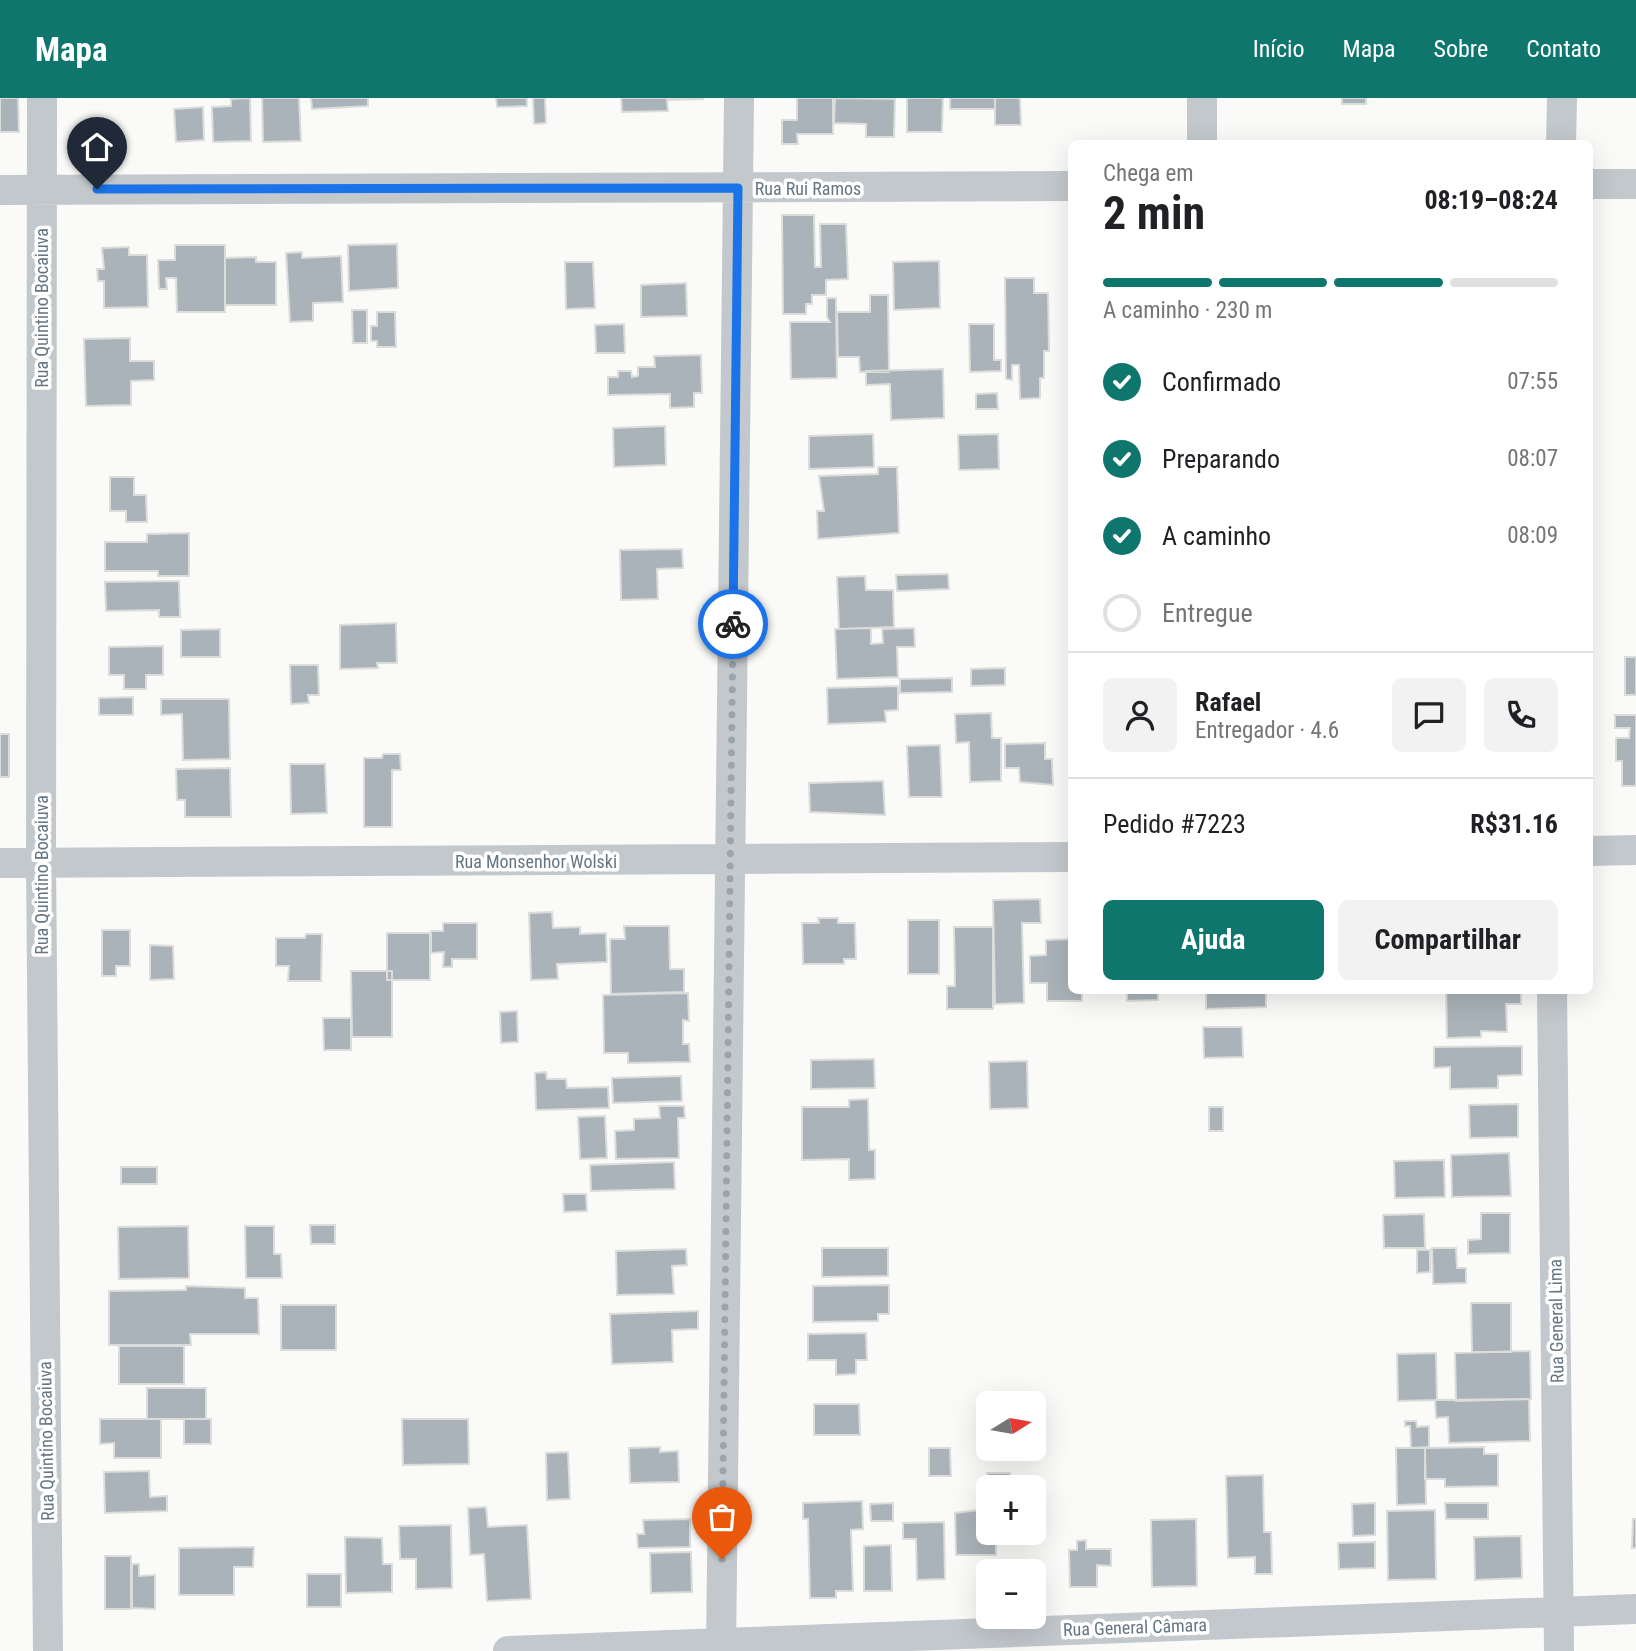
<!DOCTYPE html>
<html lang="pt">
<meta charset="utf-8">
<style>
:root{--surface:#fff;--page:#f2f2f2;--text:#202124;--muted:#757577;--line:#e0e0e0;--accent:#0f766e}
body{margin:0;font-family:"Roboto Condensed",sans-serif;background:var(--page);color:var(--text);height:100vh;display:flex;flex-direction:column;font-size:26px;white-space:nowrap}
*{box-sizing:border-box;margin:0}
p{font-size:23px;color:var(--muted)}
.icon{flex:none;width:38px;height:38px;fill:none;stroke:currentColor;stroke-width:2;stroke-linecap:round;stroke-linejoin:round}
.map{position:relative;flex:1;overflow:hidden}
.sheet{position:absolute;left:1068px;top:42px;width:525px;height:854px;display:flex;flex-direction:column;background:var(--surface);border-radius:10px;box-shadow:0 7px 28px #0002}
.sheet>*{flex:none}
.needle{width:46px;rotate:79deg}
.buttons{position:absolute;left:976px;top:1293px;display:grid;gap:14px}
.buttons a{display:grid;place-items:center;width:70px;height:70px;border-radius:10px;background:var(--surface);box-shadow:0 7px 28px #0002;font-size:35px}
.pin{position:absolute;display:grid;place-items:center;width:60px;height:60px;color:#fff;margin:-72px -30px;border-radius:50% 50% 50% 0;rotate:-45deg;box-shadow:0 0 7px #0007}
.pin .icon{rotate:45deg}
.courier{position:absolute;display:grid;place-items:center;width:70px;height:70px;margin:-35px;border:5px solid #1a73e8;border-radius:50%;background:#fff;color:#222;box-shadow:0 2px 9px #0007}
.headline em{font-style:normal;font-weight:700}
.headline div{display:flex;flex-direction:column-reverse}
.headline{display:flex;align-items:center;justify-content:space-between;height:119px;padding:0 35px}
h1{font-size:46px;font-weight:700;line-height:52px}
.bar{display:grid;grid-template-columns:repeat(4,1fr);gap:10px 7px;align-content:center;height:84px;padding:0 35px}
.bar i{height:9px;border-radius:5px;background:var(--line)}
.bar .selected{background:var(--accent)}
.bar p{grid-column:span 4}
.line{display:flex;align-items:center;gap:18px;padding:0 35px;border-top:2px solid var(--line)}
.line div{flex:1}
.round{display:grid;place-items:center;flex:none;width:74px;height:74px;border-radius:10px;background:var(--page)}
ol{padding:0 35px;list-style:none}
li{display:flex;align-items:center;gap:21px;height:77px}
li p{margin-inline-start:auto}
li .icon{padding:7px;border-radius:50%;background:var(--accent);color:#fff;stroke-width:4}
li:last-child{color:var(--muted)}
li i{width:38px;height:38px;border:4px solid var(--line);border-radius:50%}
.button{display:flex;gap:14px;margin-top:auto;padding:14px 35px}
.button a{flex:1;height:80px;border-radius:10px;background:var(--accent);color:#fff;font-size:28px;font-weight:700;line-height:80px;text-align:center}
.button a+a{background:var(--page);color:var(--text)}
header{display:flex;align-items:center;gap:42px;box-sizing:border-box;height:98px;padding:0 35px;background:var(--accent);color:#fff}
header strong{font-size:33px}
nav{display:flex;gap:38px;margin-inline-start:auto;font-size:24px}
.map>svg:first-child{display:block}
.building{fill:#aab3b9;stroke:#dcdcda;stroke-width:2}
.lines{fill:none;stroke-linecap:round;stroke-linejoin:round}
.street{stroke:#c3c8cc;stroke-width:30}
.done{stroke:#99a4ac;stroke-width:7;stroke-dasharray:0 12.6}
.route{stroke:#1a73e8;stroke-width:9}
.labels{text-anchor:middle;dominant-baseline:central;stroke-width:7;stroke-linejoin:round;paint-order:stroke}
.street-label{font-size:18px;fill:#657683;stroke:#fff}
</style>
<header>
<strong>Mapa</strong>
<nav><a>Início</a><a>Mapa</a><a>Sobre</a><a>Contato</a></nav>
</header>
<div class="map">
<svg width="1636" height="1553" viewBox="0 0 1636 1553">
<rect width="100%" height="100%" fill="#fafaf8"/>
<path class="building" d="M0,0H18L19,34H0Z
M250,0L251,43L213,44L212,9L231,8V1Z
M262,0H299L301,43L263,44Z
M311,0H368V8L312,11Z
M496,0H527V8L497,9Z
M533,0H545L546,25L534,26Z
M621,0H703V1L667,2L668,13L622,14Z
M797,0H833V36H797L798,46H782V22H797Z
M835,0L895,1L894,39H866V26L834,25Z
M907,0H943L942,34H907Z
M950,0H995V11H950Z
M995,0H1020L1021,27H995Z
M1342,0H1366V6H1342Z
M203,9L204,42L176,44L174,11Z
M782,117H814L815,169H821L820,126H846L848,181L826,182V197H812V206H806V216H783Z
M397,146L398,190L349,193L348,147Z
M175,147H225V214H177L176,180H166L167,191H159L158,162H175Z
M129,149V157H147L148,209L104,210V183H98L97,171H104L102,150Z
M302,154V160L341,158L343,204L313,205V223L290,224L286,155Z
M256,159V164H276V207H225V160Z
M939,163L940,210L894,212L893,164Z
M565,164H593L595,210L566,211Z
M1005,180H1034V195H1048L1049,253H1044V280H1040V300L1020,301L1019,267H1012V282L1006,281Z
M686,185L687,218L641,219V187Z
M870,197H888L889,274H860L859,259H838L837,214H870Z
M827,200H836L837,280L791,281L790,224H830L827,219Z
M352,212H367V245H353Z
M377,214H395L396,249H377V243H371V228H377Z
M624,226L625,255H596L595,227Z
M969,226H994V262H1001V273L970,274Z
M130,240V263H154V282L131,283V307L86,308L84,241Z
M701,257L702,295H694V309L670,310V296L608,297V279H618V273H631L632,279L638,278V269H655L654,258Z
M943,271L944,320L891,322L890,286L866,287V273Z
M997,295L998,311H976V296Z
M665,328L666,367L614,369L613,330Z
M873,336L874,369L809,371V338Z
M998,336L999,371L959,372L958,337Z
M878,369H897L899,435L818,441L817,413H824L819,378L878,376Z
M110,379H134V397H146L147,424H126V413H110Z
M189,435V478H158V473H105V444H147V436Z
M682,451L683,470L657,471L658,501L621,502L620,452Z
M948,476L949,491L897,493L896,477Z
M865,478L866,492H893L894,529L839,531L837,479Z
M179,483L180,519H159V512L106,513L105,484Z
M396,525L397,565H377L378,570L340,571V527Z
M871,530V546L883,545L882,531L914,530L915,549H897L898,579L837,581L835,531Z
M220,531V559H181V532Z
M163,548V577H146V591H124V577H109V549Z
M1625,559H1636V597H1625Z
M290,567H318L319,597H308L309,605L291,606Z
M1005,570V587L971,588V571Z
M952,580V594L900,595V581Z
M898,588V612L885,613L886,624L828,626L827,590Z
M133,599V617H99V600Z
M161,601H229L230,661L183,662L182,616L161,617Z
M991,615L992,640H1001V683L970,684L969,644L956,645L955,616Z
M1615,617H1636V688H1622V663H1616V640H1629L1630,630H1615Z
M0,636H9V679H0Z
M1045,645V661H1052L1053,687L1020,684L1019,670H1005V646Z
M940,647L942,699H909L907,648Z
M383,656H400L401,672H392V729H364V660H382Z
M290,666H325L327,715L291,716Z
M230,670L231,719H185V702H177L176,671Z
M883,683L885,717L810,714L809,685Z
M1040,801L1041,825H1022L1024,905L995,906L993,802Z
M552,814L553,830L580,829V836L606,835L607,864L557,866L558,881L531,882L529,815Z
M818,820H838V825H855L856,861H844V866H803L802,825H819Z
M908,822H939V876H908Z
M443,825H477V861H452V869H443L444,854L431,855V833H443Z
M624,828H669L670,871H684V894L611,896L610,841H625Z
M954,829H993V911H947V888H955Z
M102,832H130V868H116V878H102Z
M387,835H430V882H387Z
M306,836H322L321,883H288L289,868H276V840H305Z
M1071,841V892H1082V903H1047V885H1030V858L1046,857V842Z
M150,847L173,848L174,881L150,882Z
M351,873H392V939H352Z
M1127,892H1158V902L1127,903Z
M1206,892H1266V909L1206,911Z
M1446,892H1521V906H1506L1507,934L1481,933V939L1447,940Z
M688,895L689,923L683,922V946H689L690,964L628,965V955H604L603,897Z
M517,913L518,944L501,945L500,914Z
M323,920H351V952H324Z
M1203,929H1242L1243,959L1204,960Z
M1522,948V977L1498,978V990L1450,991V969L1434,970V949Z
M874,961L875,990L811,991V962Z
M1027,963L1028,1010L990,1011L989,964Z
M546,974L547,981H566L567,990L608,989L609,1010L536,1012L535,975Z
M681,978L682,1003L613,1005L612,980Z
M868,1001L869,1052H875V1081L849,1082V1061L802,1062V1009H849V1002Z
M1518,1006V1039L1470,1040L1469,1007Z
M659,1008H684L685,1020H678L679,1060L616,1061L615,1033L634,1032V1021L660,1020Z
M1209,1009H1223V1033H1209Z
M605,1018L607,1060L580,1061L578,1019Z
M1509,1055L1511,1098L1452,1099L1451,1057Z
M1444,1062L1445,1099L1395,1100L1394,1063Z
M674,1064L675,1091L591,1093L590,1067Z
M121,1069H157V1086H121Z
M563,1096H586L587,1113L564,1114Z
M1481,1115H1510V1155L1468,1156V1142L1481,1141Z
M1424,1116L1425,1150H1384L1383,1117Z
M310,1127H335V1146H311Z
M188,1128L189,1180L119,1181L118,1129Z
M245,1128H274V1156H281L282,1180H246Z
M822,1150H888V1178L822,1179Z
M1432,1150H1456L1457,1170H1466V1185L1433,1186Z
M686,1151L687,1167L672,1168L674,1196L617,1197L616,1153Z
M1417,1152H1430V1174L1417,1175Z
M889,1187V1216H878V1223L813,1224V1188Z
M186,1188L245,1190V1200H258L259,1236H190L191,1247H109V1193L186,1192Z
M1471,1205H1511V1254H1472Z
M281,1207H336V1252H281Z
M698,1213V1231L672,1232L673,1264L612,1266L610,1216Z
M866,1235L867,1262H856V1276L836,1277V1262H808V1236Z
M119,1248H184V1286H119Z
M1530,1253L1531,1301L1456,1303L1455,1255Z
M1436,1255L1437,1302L1398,1303L1397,1256Z
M147,1290H206V1321H147Z
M1529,1301L1530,1343L1449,1345L1448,1319L1436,1320L1435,1302Z
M814,1306H859L860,1337H814Z
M100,1321H161V1360H114V1345L100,1346Z
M184,1321H211V1346H184Z
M402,1321H468L469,1366L403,1367Z
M1405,1323H1416L1417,1329L1429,1328V1349L1411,1350L1410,1328H1405Z
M660,1349V1354L678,1353L679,1384L630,1385L629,1350Z
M1484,1349V1356H1498V1388L1445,1389V1381H1425V1350Z
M929,1350H950L951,1378H929Z
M1396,1350H1425L1426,1406L1397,1407Z
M568,1354L570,1401L547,1402L546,1355Z
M149,1373L150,1399L167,1398V1413L105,1415L104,1374Z
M987,1375H1010V1390H989V1435H996V1457H956L955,1415L987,1411Z
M1263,1377L1264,1434H1271L1272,1476H1255V1459L1228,1460L1226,1378Z
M862,1403L863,1431L851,1432L853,1493H836V1500H810L808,1421H803V1405Z
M893,1405V1423H871L870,1406Z
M1375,1405V1437L1353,1438L1352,1406Z
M1445,1405H1488V1421H1446Z
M486,1409L488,1429L527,1427L531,1501L487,1503L484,1456L470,1457L468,1410Z
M1435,1412L1436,1481L1388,1482L1387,1413Z
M690,1421V1449L638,1450L637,1436H644L643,1422Z
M1196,1421L1197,1488L1152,1489L1151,1422Z
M1633,1421H1636V1450H1632Z
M944,1424L945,1481L917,1482L916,1441H903V1425Z
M451,1427L452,1490L416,1491V1461H400L399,1428Z
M1521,1438L1522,1480L1475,1482L1474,1439Z
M345,1439L382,1440L383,1466H392V1494L346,1495Z
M1086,1442V1451H1111V1468L1097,1467V1489H1070L1069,1452H1077V1443Z
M1375,1444V1470L1339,1471L1338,1445Z
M891,1447L892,1493H864V1448Z
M254,1449L253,1469H234V1497H179V1450Z
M691,1454L692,1494L651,1495L650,1455Z
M105,1458H131V1511H105Z
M132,1466H139V1478L155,1477V1511L132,1510Z
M307,1476H341V1509H307Z"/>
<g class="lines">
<path class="street" d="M42,0L41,764L48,1553
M1202,0V46
M1561,46L1562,0
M1589,86H1636
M0,92L1071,88
M1589,753L1636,752
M0,765L1071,759
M1552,892L1559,1553
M508,1553L1636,1511
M721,1553L739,0"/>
</g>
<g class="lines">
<path class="done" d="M722,1461L733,526"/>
<path class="route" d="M97,91L738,90L733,526"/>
</g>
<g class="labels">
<g class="street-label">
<text x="808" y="90">Rua Rui Ramos</text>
<text transform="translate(41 210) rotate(-90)">Rua Quintino Bocaiuva</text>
<text x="536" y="763">Rua Monsenhor Wolski</text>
<text transform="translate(41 777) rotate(-90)">Rua Quintino Bocaiuva</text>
<text transform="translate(1556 1223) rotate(-91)">Rua General Lima</text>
<text transform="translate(46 1343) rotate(-91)">Rua Quintino Bocaiuva</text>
<text transform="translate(1135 1529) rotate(-2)">Rua General Câmara</text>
</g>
</g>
</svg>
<div class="buttons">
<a><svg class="needle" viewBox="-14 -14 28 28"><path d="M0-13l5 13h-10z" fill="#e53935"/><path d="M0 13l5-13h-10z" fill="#757577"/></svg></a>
<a>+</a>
<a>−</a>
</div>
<div class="pin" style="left:722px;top:1461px;background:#ea580c"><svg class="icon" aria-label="bag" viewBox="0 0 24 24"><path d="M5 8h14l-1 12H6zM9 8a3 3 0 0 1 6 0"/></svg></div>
<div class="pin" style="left:97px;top:91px;background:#1f2937"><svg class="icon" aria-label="home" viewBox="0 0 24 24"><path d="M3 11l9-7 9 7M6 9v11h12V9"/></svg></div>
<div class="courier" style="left:733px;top:526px"><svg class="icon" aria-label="bike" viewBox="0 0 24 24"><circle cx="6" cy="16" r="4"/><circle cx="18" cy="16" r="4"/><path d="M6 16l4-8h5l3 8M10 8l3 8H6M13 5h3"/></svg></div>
<section class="sheet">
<div class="headline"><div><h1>2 min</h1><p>Chega em</p></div><em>08:19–08:24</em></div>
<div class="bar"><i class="selected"></i><i class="selected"></i><i class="selected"></i><i></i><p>A caminho · 230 m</p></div>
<ol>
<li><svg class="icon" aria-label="check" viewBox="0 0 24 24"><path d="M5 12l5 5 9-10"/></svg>Confirmado<p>07:55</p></li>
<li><svg class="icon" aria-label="check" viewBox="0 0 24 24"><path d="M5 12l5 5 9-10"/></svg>Preparando<p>08:07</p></li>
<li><svg class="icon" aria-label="check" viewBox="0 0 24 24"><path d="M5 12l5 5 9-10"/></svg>A caminho<p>08:09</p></li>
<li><i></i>Entregue</li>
</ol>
<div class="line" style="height:126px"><a class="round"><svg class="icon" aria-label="person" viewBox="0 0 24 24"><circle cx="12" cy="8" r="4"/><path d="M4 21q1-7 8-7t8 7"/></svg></a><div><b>Rafael</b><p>Entregador · 4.6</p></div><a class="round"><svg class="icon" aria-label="chat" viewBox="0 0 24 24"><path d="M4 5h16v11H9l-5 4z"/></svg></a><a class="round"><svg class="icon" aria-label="phone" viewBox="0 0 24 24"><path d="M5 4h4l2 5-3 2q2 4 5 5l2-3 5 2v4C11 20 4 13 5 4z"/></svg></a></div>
<div class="line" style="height:91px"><div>Pedido #7223</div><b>R$31.16</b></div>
<div class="button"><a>Ajuda</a><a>Compartilhar</a></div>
</section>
</div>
